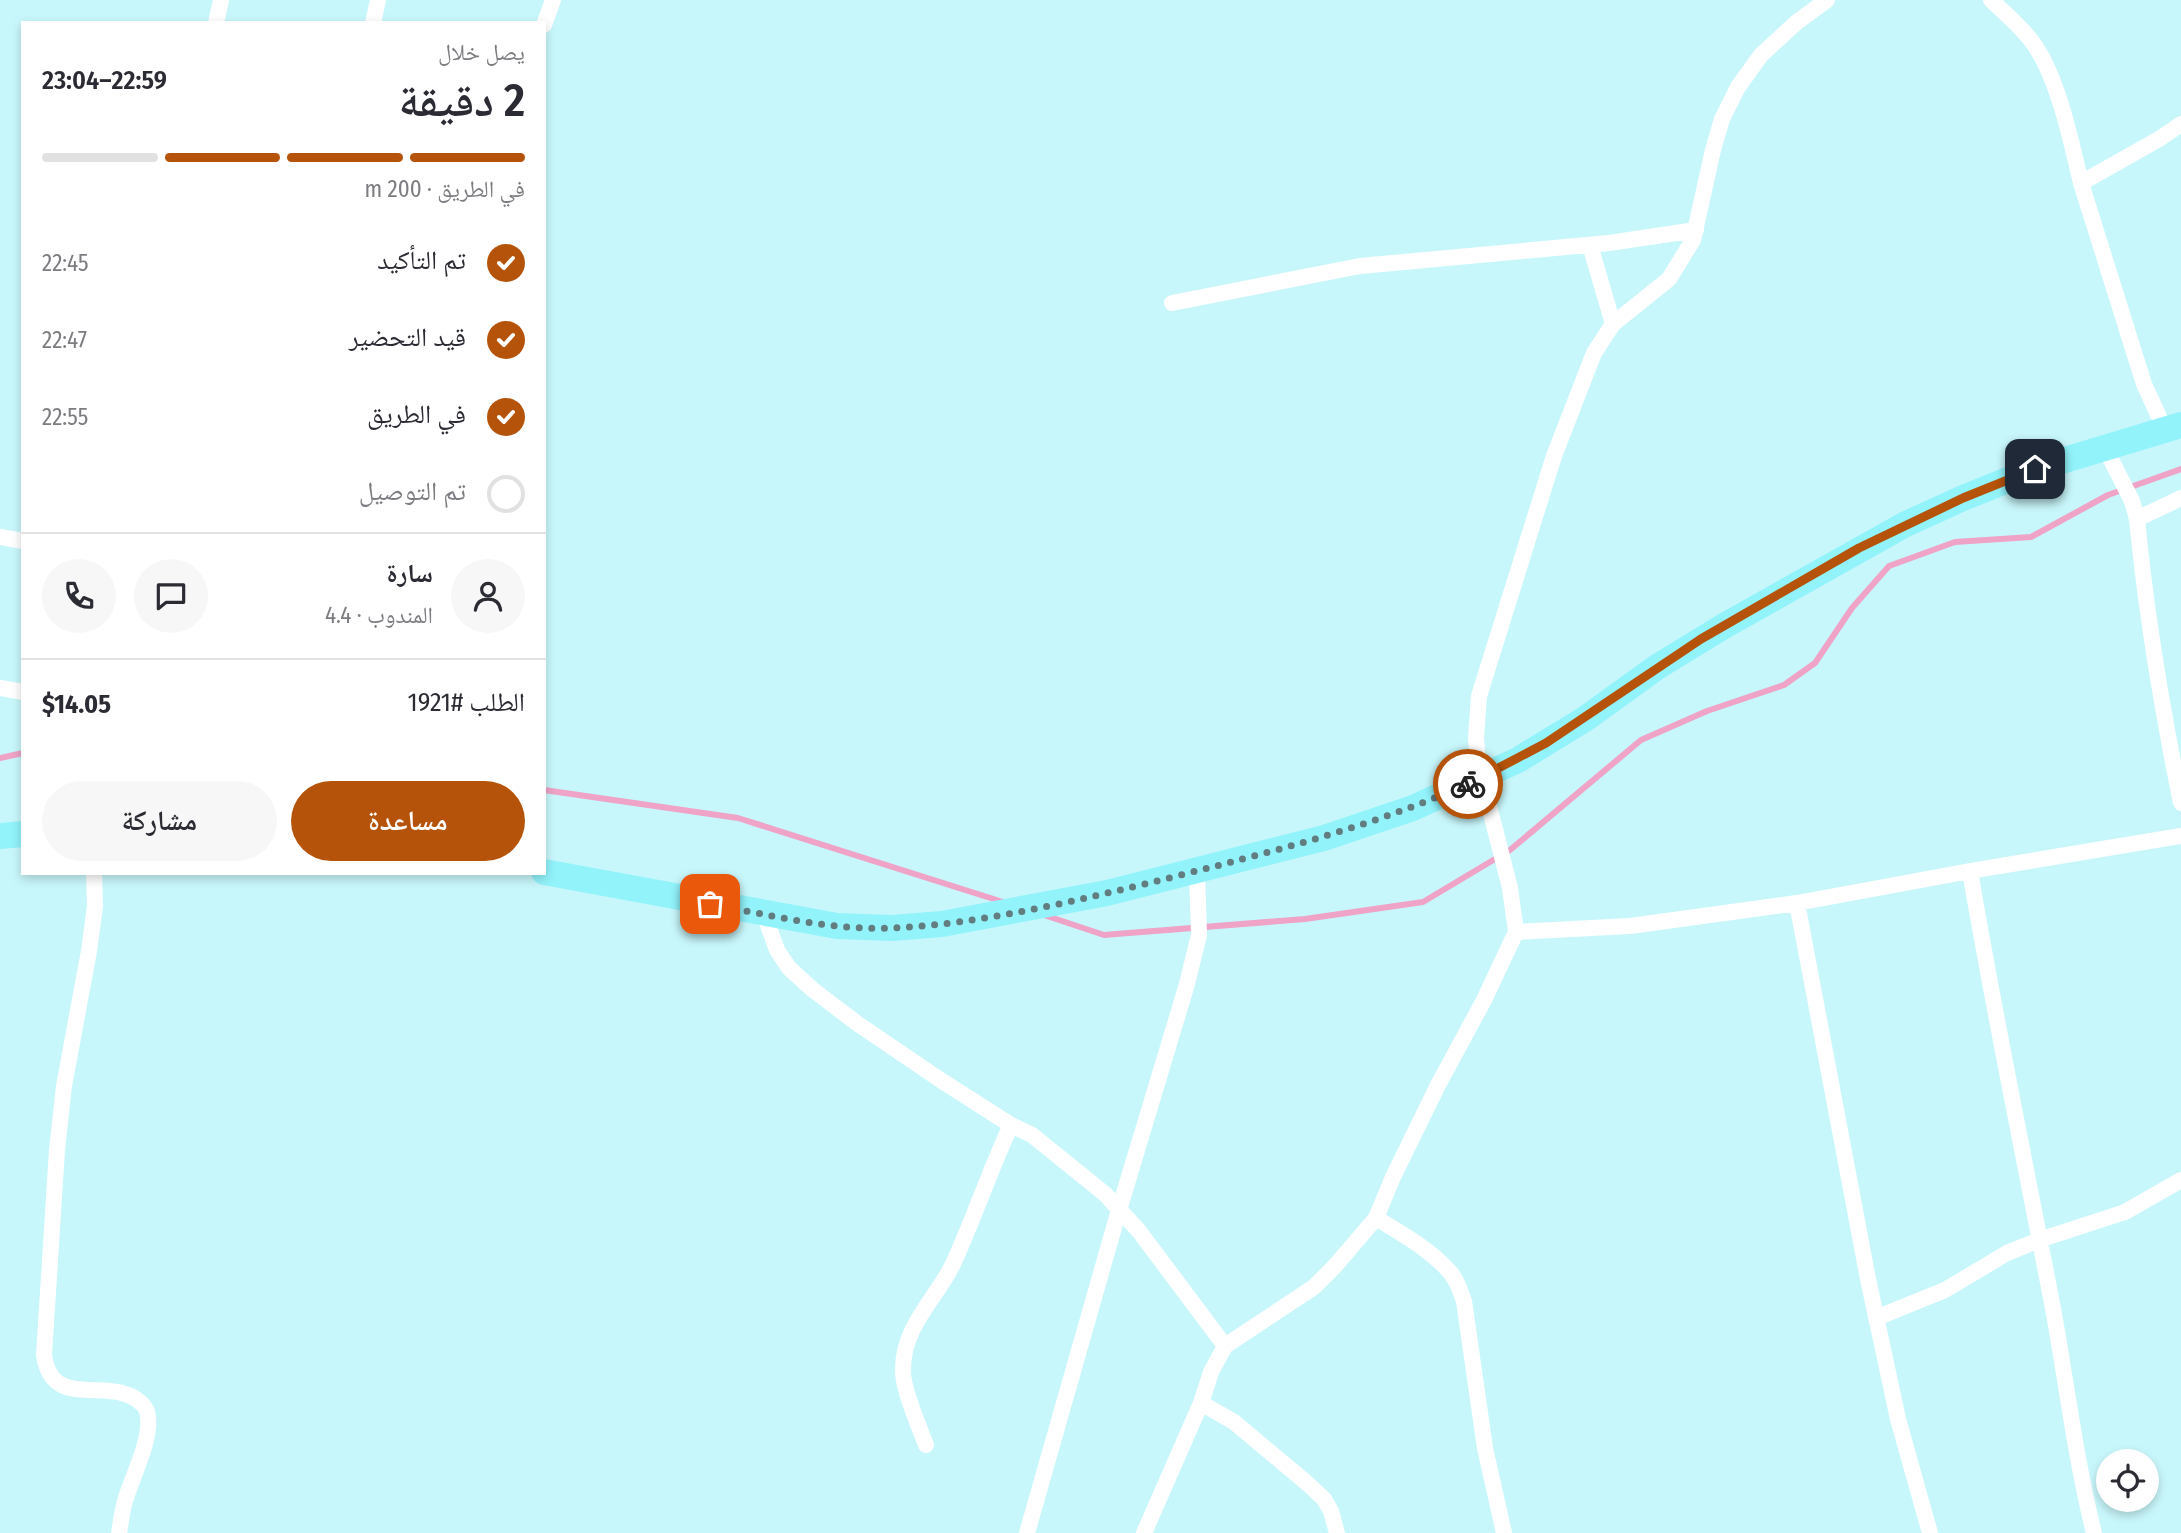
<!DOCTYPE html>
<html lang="ar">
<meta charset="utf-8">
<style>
:root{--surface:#fff;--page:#f7f7f7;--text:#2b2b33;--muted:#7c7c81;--line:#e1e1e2;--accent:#b45309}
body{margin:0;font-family:"Fira Sans Condensed","Noto Naskh Arabic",sans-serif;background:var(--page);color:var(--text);direction:rtl;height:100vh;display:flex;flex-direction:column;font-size:26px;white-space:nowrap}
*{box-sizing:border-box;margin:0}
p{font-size:23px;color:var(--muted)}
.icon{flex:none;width:38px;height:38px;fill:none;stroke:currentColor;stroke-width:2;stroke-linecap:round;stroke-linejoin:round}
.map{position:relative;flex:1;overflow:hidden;direction:ltr}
.side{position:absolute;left:21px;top:21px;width:525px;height:854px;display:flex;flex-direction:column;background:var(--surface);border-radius:0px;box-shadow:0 4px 10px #0003;direction:rtl}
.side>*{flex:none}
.fabs{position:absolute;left:2096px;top:1449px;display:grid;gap:14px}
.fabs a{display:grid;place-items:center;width:63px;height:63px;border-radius:50%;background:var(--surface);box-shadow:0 4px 10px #0003;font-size:35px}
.pin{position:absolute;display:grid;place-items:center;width:60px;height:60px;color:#fff;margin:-30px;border-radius:14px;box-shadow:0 4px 10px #0006}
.courier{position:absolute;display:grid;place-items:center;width:70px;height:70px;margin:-35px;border:5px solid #b45309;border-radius:50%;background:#fff;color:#222;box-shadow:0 2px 9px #0007}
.overview em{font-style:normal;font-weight:600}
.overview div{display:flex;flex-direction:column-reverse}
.overview{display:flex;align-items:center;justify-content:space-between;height:119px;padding:0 21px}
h1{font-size:46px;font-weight:600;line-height:52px}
.bar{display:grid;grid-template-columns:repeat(4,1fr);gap:10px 7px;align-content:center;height:84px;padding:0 21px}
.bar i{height:9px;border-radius:5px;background:var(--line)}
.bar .current{background:var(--accent)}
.bar p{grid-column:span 4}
.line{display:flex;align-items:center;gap:18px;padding:0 21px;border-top:2px solid var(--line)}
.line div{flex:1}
.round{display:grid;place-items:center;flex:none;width:74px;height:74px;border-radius:37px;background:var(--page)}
ol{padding:0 21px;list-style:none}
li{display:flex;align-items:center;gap:21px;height:77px}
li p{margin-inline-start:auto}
li .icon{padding:7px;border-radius:50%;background:var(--accent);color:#fff;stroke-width:4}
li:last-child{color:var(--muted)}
li i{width:38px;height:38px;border:4px solid var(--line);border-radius:50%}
.primary-button{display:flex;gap:14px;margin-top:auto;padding:14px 21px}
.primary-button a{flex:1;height:80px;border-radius:42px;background:var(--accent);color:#fff;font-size:28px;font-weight:600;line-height:80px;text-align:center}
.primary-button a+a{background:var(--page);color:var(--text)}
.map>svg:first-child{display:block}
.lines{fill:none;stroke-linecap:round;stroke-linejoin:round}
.stream{stroke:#eea3c7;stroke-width:6}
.minor{stroke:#fff;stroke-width:16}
.primary{stroke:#92f3fb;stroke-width:26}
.done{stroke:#617d80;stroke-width:7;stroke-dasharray:0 12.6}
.route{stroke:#b45309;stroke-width:9}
</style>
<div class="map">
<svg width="2181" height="1533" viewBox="0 0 2181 1533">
<rect width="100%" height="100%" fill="#c8f7fb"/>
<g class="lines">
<path class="stream" d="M0,758L23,753
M544,790L738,818L1003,902
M1044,915L1104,935L1305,919L1423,902L1510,850L1641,740L1707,711L1784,685L1815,663L1852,608L1889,566L1955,542L2031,537L2108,495L2181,469"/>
<path class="minor" d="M1991,0C2004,12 2019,25 2030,39C2057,72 2071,141 2081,183L2159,139L2181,124
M216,23L221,0
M373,23L378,0
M544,25L553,0
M2081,183L2144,384L2165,430
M1590,245L1613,324
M1172,303L1360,266L1609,243L1696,230
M2105,448L2132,501L2137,519L2181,498
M2137,519C2146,614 2162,709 2181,803
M0,537L23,541
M0,688L23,692
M1970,871C1995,1019 2026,1166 2054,1314C2067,1387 2076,1461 2094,1533
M94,873L95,906L89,951L64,1086L57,1150L44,1355C52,1413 111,1374 141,1403C145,1406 148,1412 148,1417C151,1441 132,1477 125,1501C122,1511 121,1522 119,1533
M1797,903L1868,1279L1898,1419L1930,1533
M764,914L777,950L789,968L812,989L858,1024L942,1081L1011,1125L1032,1135L1105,1194L1139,1231L1225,1346
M1516,932L1630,926L1797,903L1970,871L2181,836
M1376,1218C1401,1233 1429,1249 1449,1271C1457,1279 1460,1291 1464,1301L1485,1448L1504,1533
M1876,1318L1945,1290L2007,1253L2039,1240L2125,1212L2181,1180
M1201,1403L1234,1422L1308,1484L1324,1499L1331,1511L1337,1533
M926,1445C919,1426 902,1388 903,1369C903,1326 936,1299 953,1264C974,1218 990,1170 1011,1125
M1027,1533L1119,1210L1187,984L1199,935L1197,871
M1144,1533L1201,1403L1211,1372L1225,1346L1314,1287L1335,1266L1376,1218L1393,1177L1438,1085L1484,1000L1516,932L1510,888L1478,763L1476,738L1479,696L1554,456L1594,353L1613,324L1669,279L1693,240L1713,150L1722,119L1738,87L1761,55L1797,22L1827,0"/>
<path class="primary" d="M0,836L23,834
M544,872L837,926L892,928L942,924L1107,893L1324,838L1413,808L1518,760L1585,719L1657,667L1724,626L1904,525L1963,498L2035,469L2181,425"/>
</g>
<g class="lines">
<path class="done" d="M710,904C770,915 833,931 894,928C981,924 1080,900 1165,879C1271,852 1368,828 1468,784"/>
<path class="route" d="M1468,784L1546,743L1701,639L1859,548L1963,498L2035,469"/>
</g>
</svg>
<div class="fabs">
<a><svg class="icon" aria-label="locate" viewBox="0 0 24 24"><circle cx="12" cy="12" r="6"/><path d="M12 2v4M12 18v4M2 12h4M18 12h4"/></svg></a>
</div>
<div class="pin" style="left:710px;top:904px;background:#ea580c"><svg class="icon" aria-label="bag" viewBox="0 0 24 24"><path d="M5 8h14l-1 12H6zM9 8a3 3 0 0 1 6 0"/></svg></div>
<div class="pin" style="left:2035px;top:469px;background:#1f2937"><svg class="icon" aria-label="home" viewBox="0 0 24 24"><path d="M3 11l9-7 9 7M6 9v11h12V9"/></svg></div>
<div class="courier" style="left:1468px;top:784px"><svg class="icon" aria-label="bike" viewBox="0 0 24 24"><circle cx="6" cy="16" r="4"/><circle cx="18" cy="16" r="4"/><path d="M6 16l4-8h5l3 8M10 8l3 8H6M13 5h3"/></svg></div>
<section class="side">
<div class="overview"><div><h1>2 دقيقة</h1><p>يصل خلال</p></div><em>22:59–23:04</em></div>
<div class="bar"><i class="current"></i><i class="current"></i><i class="current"></i><i></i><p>في الطريق · 200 m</p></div>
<ol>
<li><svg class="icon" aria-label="check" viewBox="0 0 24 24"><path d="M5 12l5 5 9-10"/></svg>تم التأكيد<p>22:45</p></li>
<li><svg class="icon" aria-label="check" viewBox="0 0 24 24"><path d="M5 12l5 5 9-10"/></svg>قيد التحضير<p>22:47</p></li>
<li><svg class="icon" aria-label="check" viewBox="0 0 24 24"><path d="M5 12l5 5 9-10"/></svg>في الطريق<p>22:55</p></li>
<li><i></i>تم التوصيل</li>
</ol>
<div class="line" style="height:126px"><a class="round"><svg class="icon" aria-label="person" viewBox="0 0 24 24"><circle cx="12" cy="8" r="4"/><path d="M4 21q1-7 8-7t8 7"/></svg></a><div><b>سارة</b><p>المندوب · 4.4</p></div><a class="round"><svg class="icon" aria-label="chat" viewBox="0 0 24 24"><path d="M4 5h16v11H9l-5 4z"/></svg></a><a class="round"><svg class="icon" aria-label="phone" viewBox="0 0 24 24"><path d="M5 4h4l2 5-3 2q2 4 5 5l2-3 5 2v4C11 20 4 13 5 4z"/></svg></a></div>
<div class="line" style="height:91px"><div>الطلب #1921</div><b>$14.05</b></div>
<div class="primary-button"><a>مساعدة</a><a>مشاركة</a></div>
</section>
</div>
